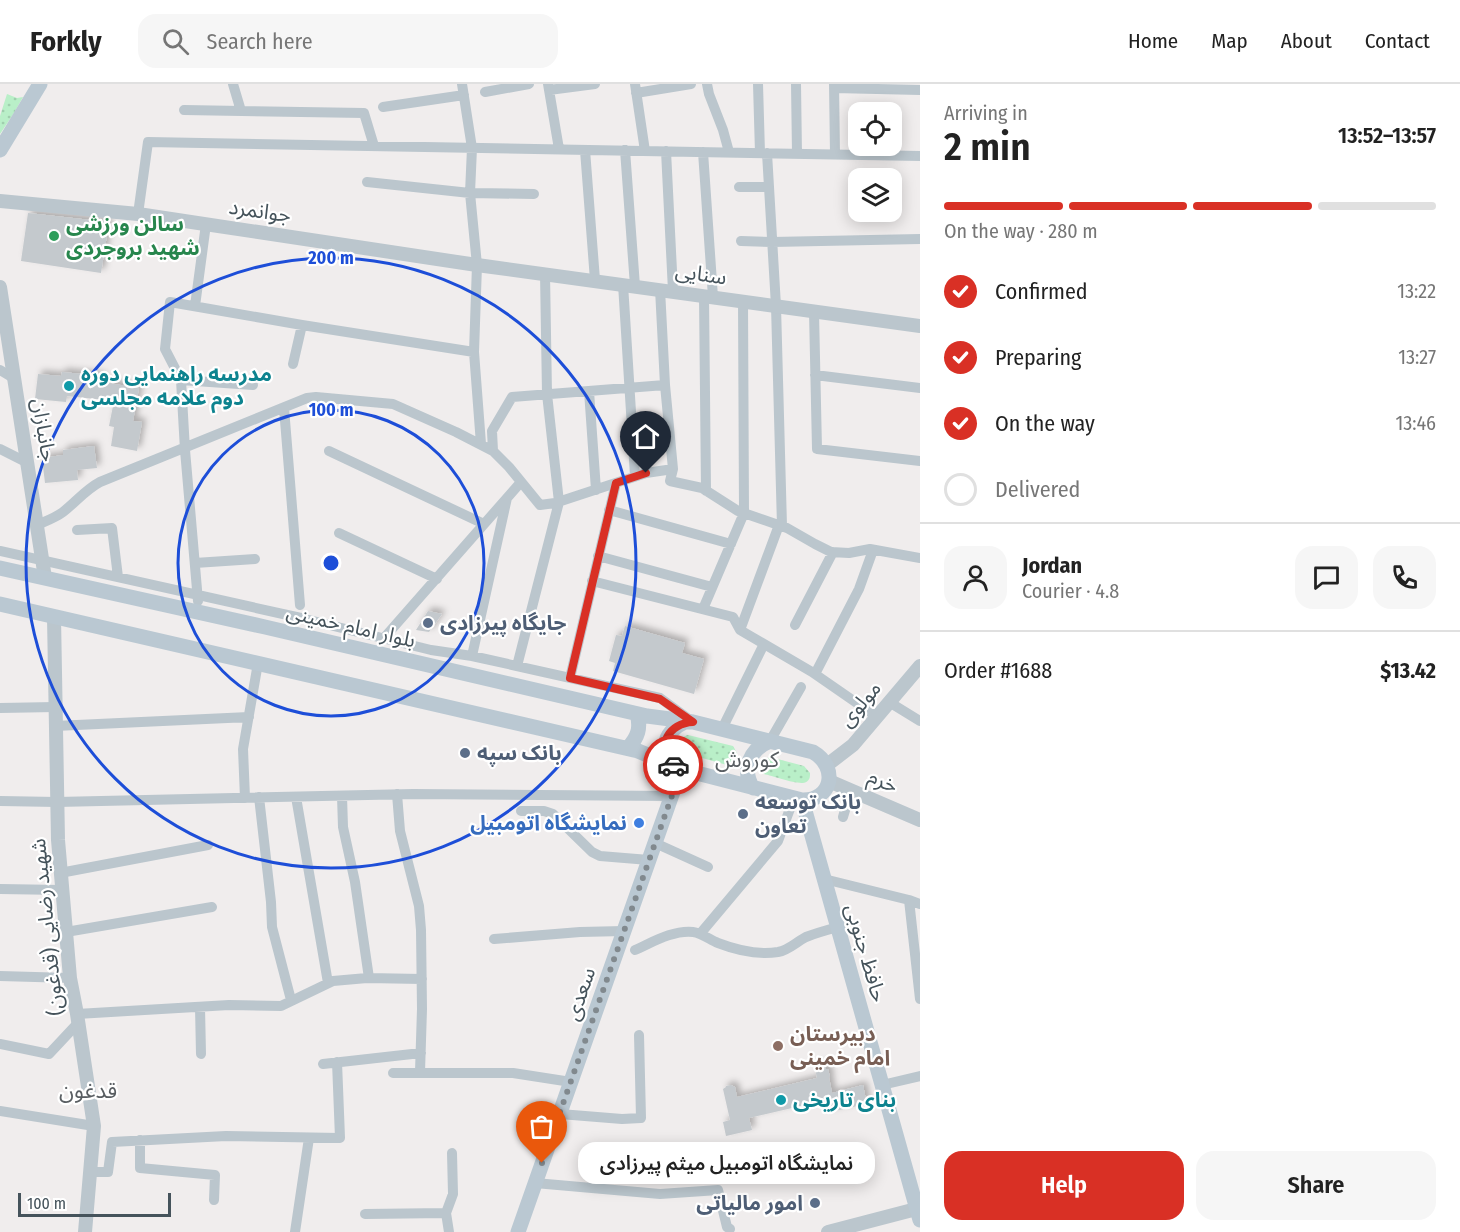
<!DOCTYPE html>
<meta charset="utf-8">
<style>
:root{--surface:#fff;--page:#f6f6f6;--text:#222;--muted:#767676;--line:#e0e0e0;--accent:#d93025}
body{margin:0;font-family:"Fira Sans Condensed","Noto Sans Arabic",sans-serif;background:var(--page);color:var(--text);height:100vh;display:flex;flex-direction:column;font-size:22px;white-space:nowrap}
*{box-sizing:border-box;margin:0}
p{font-size:20px;color:var(--muted)}
.icon{flex:none;width:33px;height:33px;fill:none;stroke:currentColor;stroke-width:2;stroke-linecap:round;stroke-linejoin:round}
.map{position:relative;flex:1;overflow:hidden}
.side{display:flex;flex-direction:column;background:var(--surface);width:540px}
.side>*{flex:none}
.fabs{position:absolute;left:848px;top:18px;display:grid;gap:12px}
.fabs a{display:grid;place-items:center;width:54px;height:54px;border-radius:12px;background:var(--surface);box-shadow:0 3px 15px #0003;font-size:30px}
.scale{position:absolute;left:18px;bottom:15px;width:153px;box-sizing:border-box;padding-left:6px;border:3px solid #45535b;border-top:0;font-size:16px;line-height:21px;white-space:nowrap;color:#45535b;-webkit-text-stroke:4px #fff;paint-order:stroke}
.pin{position:absolute;display:grid;place-items:center;width:51px;height:51px;color:#fff;margin:-62px -26px;border-radius:50% 50% 50% 0;rotate:-45deg;box-shadow:0 0 6px #0007}
.pin .icon{rotate:45deg}
.courier{position:absolute;display:grid;place-items:center;width:60px;height:60px;margin:-30px;border:4px solid #d93025;border-radius:50%;background:#fff;color:#222;box-shadow:0 2px 8px #0007}
.bubble{position:absolute;height:42px;border-radius:18px;background:var(--surface);box-shadow:0 3px 15px #0003;font-size:20px;font-weight:600;line-height:42px;text-align:center}
.overview em{font-style:normal;font-weight:600}
.overview div{display:flex;flex-direction:column-reverse}
.overview{display:flex;align-items:center;justify-content:space-between;height:102px;padding:0 24px}
h1{font-size:39px;font-weight:600;line-height:45px}
.bar{display:grid;grid-template-columns:repeat(4,1fr);gap:9px 6px;align-content:center;height:72px;padding:0 24px}
.bar i{height:8px;border-radius:4px;background:var(--line)}
.bar .current{background:var(--accent)}
.bar p{grid-column:span 4}
.line{display:flex;align-items:center;gap:15px;padding:0 24px;border-top:2px solid var(--line)}
.line div{flex:1}
.round{display:grid;place-items:center;flex:none;width:63px;height:63px;border-radius:18px;background:var(--page)}
ol{padding:0 24px;list-style:none}
li{display:flex;align-items:center;gap:18px;height:66px}
li p{margin-inline-start:auto}
li .icon{padding:6px;border-radius:50%;background:var(--accent);color:#fff;stroke-width:4}
li:last-child{color:var(--muted)}
li i{width:33px;height:33px;border:3px solid var(--line);border-radius:50%}
.button{display:flex;gap:12px;margin-top:auto;padding:12px 24px}
.button a{flex:1;height:69px;border-radius:18px;background:var(--accent);color:#fff;font-size:24px;font-weight:600;line-height:69px;text-align:center}
.button a+a{background:var(--page);color:var(--text)}
header{display:flex;align-items:center;gap:36px;box-sizing:border-box;height:84px;padding:0 30px;background:var(--surface);border-bottom:2px solid var(--line)}
header strong{font-size:28px}
nav{display:flex;gap:33px;margin-inline-start:auto;font-size:21px}
.search{width:420px;height:54px;background:var(--page);display:flex;align-items:center;gap:15px;box-sizing:border-box;padding:0 21px;border-radius:18px;color:var(--muted);font-size:22px}
main{display:flex;flex:1;min-height:0}
.map>svg:first-child{display:block}
.grass{fill:url(#grass-dots)}
.building{fill:#c4c9cd;filter:url(#shadow)}
.lines{fill:none;stroke-linecap:round;stroke-linejoin:round}
.minor{stroke:#bbc6cd;stroke-width:10}
.tertiary{stroke:#bbc6cd;stroke-width:14}
.secondary{stroke:#bac8d2;stroke-width:15}
.done{stroke:#81898e;stroke-width:6;stroke-dasharray:0 10.8}
.route{stroke:#d93025;stroke-width:8}
.ring{fill:none;stroke:#1d4ed8;stroke-width:3}
.leisure-dot{fill:#2e9e5b;stroke:#fff;stroke-width:2}
.culture-dot{fill:#0f9aa8;stroke:#fff;stroke-width:2}
.service-dot{fill:#5c6f8a;stroke:#fff;stroke-width:2}
.shop-dot{fill:#3f7fe0;stroke:#fff;stroke-width:2}
.education-dot{fill:#8d6e63;stroke:#fff;stroke-width:2}
.labels{text-anchor:middle;dominant-baseline:central;stroke-width:4.5;stroke-linejoin:round;paint-order:stroke}
.street-label{font-size:21px;fill:#45535b;stroke:#fff}
.leisure-label{font-size:21px;font-weight:bold;fill:#27864d;stroke:#fff;text-anchor:start}
.culture-label{font-size:21px;font-weight:bold;fill:#0d838f;stroke:#fff;text-anchor:start}
.service-label{font-size:21px;font-weight:bold;fill:#4e5e75;stroke:#fff;text-anchor:start}
.shop-label{font-size:21px;font-weight:bold;fill:#366cbe;stroke:#fff;text-anchor:end}
.education-label{font-size:21px;font-weight:bold;fill:#785e54;stroke:#fff;text-anchor:start}
.neighbourhood-label{font-size:22px;fill:#595e62;stroke:#fff}
.centre{fill:#1d4ed8;stroke:#fff;stroke-width:3}
.ring-label{font-size:18px;text-anchor:middle;font-weight:bold;fill:#1d4ed8;stroke:#fff;stroke-width:4.5;stroke-linejoin:round;paint-order:stroke}
</style>
<header>
<strong>Forkly</strong>
<div class="search"><svg class="icon" aria-label="search" viewBox="0 0 24 24"><circle cx="10" cy="10" r="6"/><path d="M15 15l6 6"/></svg>Search here</div>
<nav><a>Home</a><a>Map</a><a>About</a><a>Contact</a></nav>
</header>
<main>
<div class="map">
<svg width="920" height="1148" viewBox="0 0 920 1148">
<defs>
<pattern id="grass-dots" width="8" height="8" patternUnits="userSpaceOnUse" patternTransform="scale(1.5)"><rect width="8" height="8" fill="#b9efc8"/><path d="M2 2h.1M6 6h.1" fill="none" stroke="#a0cfae" stroke-width="1.8" stroke-linecap="round"/></pattern>
<filter id="shadow"><feDropShadow dx="4" dy="-4" stdDeviation="3" flood-color="#0004"/></filter>
</defs>
<rect width="100%" height="100%" fill="#f0eded"/>
<path class="grass" d="M7,10L17,14L23,13L14,29L0,50V32Z
M688,651L733,662L737,669L735,677L727,681L681,668L677,662C679,656 682,653 688,651Z
M770,673L804,682L810,689C810,693 810,696 806,698C800,702 773,692 764,690L762,689L759,680L762,676Z"/>
<path class="building" d="M28,129L109,138L101,189L21,177Z
M62,288L103,292L102,298L139,304L133,337L142,338L137,367L111,362L114,343L109,342L114,317L67,312L66,318L35,315L38,290L61,292Z
M94,362L97,384L77,386L78,396L45,399L42,374L63,371V366Z
M428,527L442,530L429,548L416,546Z
M625,542L685,559L682,569L704,575L694,610L613,587L615,579L609,577L616,551L622,552Z
M823,980L826,985H828L830,993H829L832,1009L863,1001L867,1020L825,1029L822,1017L749,1034L752,1046L726,1052L723,1038L730,1036L723,1005L726,1003V1002L731,1001L735,1003L737,1013L817,994L815,984Z"/>
<g class="lines">
<path class="minor" d="M233,0L241,27
M462,0L472,64L470,109L477,181L474,268L481,360
M548,0L559,65
M635,0L645,67
M707,0L709,10L723,46L729,68
M758,0L760,69
M796,0L797,70
M834,0L835,70
M834,4L920,6
M549,6L595,0
M485,8L529,0
M636,9L691,0
M383,23L464,11
M184,26L364,29L374,62
M585,66L595,196
M625,66L635,202
M666,67L673,207
M703,68L713,213
M767,69L776,222L782,442
M367,98L470,109L534,110
M739,103H768
M138,130L148,58L920,72
M741,157L772,158L920,155
M623,200L635,392
M660,205L665,301L673,385
M704,212L706,407
M195,222L206,140
M814,228L817,365L920,377
M293,280L302,241
M0,286L15,295
M815,291L920,304
M181,296L253,301
M589,307L596,406
M284,324L300,521
M0,365L28,379
M329,367L484,440
M493,367L492,347L512,313L665,301
M609,426L731,460
M37,441C46,437 55,434 63,428C76,418 85,406 100,398L307,314L316,313L393,320L456,348L493,367L509,383L540,421L555,419L646,389L673,385L670,397L702,404L738,427L787,444L815,460L831,468L849,469L870,465L920,474
M77,446L112,444L118,493
M339,449L437,495
M0,467L301,534L431,566L472,572L660,614L690,636
M598,472L712,503
M195,479L255,475
M592,497L733,533L740,546L812,588L877,633
M198,517L185,366L181,296L165,265L170,218L302,241L474,268
M703,525L744,429L743,217
M795,541L833,468
M740,546L779,441
M384,554L521,398
M472,572L507,414
M517,582L559,418L547,310L545,189
M815,590L859,505L873,466
M570,594L616,399
M889,618L920,637
M0,624L55,623
M55,642L249,633
M722,645L764,560
M770,657L801,603
M397,710L400,747L419,822L421,846L422,925L420,988
M342,712L343,743L355,798L369,894
M259,713L271,818L272,843L291,916
M296,713L328,899
M245,714L243,665L258,579
M0,717L57,718L413,710L672,712
M521,727H544L553,730L592,768L600,772L649,776
M843,733L851,706
M655,759L708,783
M60,789L208,761
M824,795L909,816L920,820
M0,805L62,806
M909,816L920,915
M66,848L212,823
M700,850L778,757L794,714
M494,855L580,848L624,847
M635,866C653,858 673,846 693,848C702,849 710,856 718,859C736,866 758,871 778,868C789,866 796,858 806,853C816,849 827,846 838,843
M0,892L70,894
M200,923L201,970
M77,930L229,921L281,922L333,897L367,894L422,895
M0,960L49,970L78,939
M323,980L421,969
M393,989H513L571,998
M882,1001L920,992
M0,1027L94,1042
M560,1030L622,1035L641,1034L639,951
M140,1056V1084L215,1091L214,1116
M89,1088H108L112,1058L226,1052L340,1054L337,978
M535,1099L660,1110L718,1106L727,1143L730,1145
M365,1130L446,1129
M295,1148L309,1054
M449,1148L446,1129L453,1110L452,1069"/>
<path class="tertiary" d="M0,117L138,130L477,181L920,242
M0,203L45,494
M54,533L58,756L70,894L77,930L94,1042L85,1148
M827,681L853,661L920,582
M829,697L920,736
M828,1148L920,1124"/>
<path class="secondary" d="M0,66L40,0
M0,484L265,543L647,632L693,638
M0,520L638,667L674,682
M685,638H693L813,668C839,683 832,717 802,716L681,685C657,674 662,647 685,638Z
M628,664C638,653 641,644 637,630
M753,704C741,686 750,665 770,657
M802,716L920,1136
M518,1148L681,685"/>
</g>
<g class="lines">
<path class="done" d="M542,1079L681,686L673,681"/>
<path class="route" d="M646,389L616,399L570,594L660,615L693,638C669,639 655,662 673,681"/>
</g>
<g class="ring">
<circle cx="331" cy="479" r="153"/>
<circle cx="331" cy="479" r="305"/>
</g>
<circle class="leisure-dot" cx="54" cy="152" r="6"/>
<g class="culture-dot">
<circle cx="69" cy="302" r="6"/>
<circle cx="781" cy="1016" r="6"/>
</g>
<g class="service-dot">
<circle cx="428" cy="539" r="6"/>
<circle cx="465" cy="669" r="6"/>
<circle cx="743" cy="730" r="6"/>
<circle cx="815" cy="1119" r="6"/>
</g>
<circle class="shop-dot" cx="639" cy="739" r="6"/>
<circle class="education-dot" cx="778" cy="962" r="6"/>
<g class="labels">
<g class="street-label">
<text transform="translate(260 127) rotate(8)">جوانمرد</text>
<text transform="translate(701 190) rotate(8)">سنایی</text>
<text transform="translate(44 346) rotate(81)">جانبازان</text>
<text transform="translate(351 542) rotate(13)">بلوار امام خمینی</text>
<text transform="translate(860 620) rotate(-50)">مولوی</text>
<text transform="translate(883 697) rotate(23)">خرم</text>
<text transform="translate(47 843) rotate(-96)">(قدغون) شهید رضایی</text>
<text transform="translate(866 869) rotate(74)">حافظ جنوبی</text>
<text transform="translate(580 910) rotate(-71)">سعدی</text>
</g>
<g class="leisure-label">
<text x="66" y="140">سالن ورزشی<tspan x="66" dy="24">شهید بروجردی</tspan></text>
</g>
<g class="culture-label">
<text x="81" y="290">مدرسه راهنمایی دوره<tspan x="81" dy="24">دوم علامه مجلسی</tspan></text>
<text x="793" y="1016">بنای تاریخی</text>
</g>
<g class="service-label">
<text x="440" y="539">جایگاه پیرزادی</text>
<text x="477" y="669">بانک سپه</text>
<text x="755" y="718">بانک توسعه<tspan x="755" dy="24">تعاون</tspan></text>
<text x="803" y="1119" text-anchor="end">امور مالیاتی</text>
</g>
<g class="shop-label">
<text x="627" y="739">نمایشگاه اتومبیل</text>
</g>
<g class="education-label">
<text x="790" y="950">دبیرستان<tspan x="790" dy="24">امام خمینی</tspan></text>
</g>
<g class="neighbourhood-label">
<text x="747" y="675">کوروش</text>
<text x="88" y="1006">قدغون</text>
</g>
</g>
<circle cx="331" cy="479" r="9" class="centre"/>
<g class="ring-label">
<text x="331" y="180">200 m</text>
<text x="331" y="332">100 m</text>
</g>
</svg>
<div class="fabs">
<a><svg class="icon" aria-label="locate" viewBox="0 0 24 24"><circle cx="12" cy="12" r="6"/><path d="M12 2v4M12 18v4M2 12h4M18 12h4"/></svg></a>
<a><svg class="icon" aria-label="layers" viewBox="0 0 24 24"><path d="M12 4l9 5-9 5-9-5zM3 14l9 5 9-5"/></svg></a>
</div>
<div class="scale">100 m</div>
<div class="pin" style="left:542px;top:1079px;background:#ea580c"><svg class="icon" aria-label="bag" viewBox="0 0 24 24"><path d="M5 8h14l-1 12H6zM9 8a3 3 0 0 1 6 0"/></svg></div>
<div class="pin" style="left:646px;top:389px;background:#1f2937"><svg class="icon" aria-label="home" viewBox="0 0 24 24"><path d="M3 11l9-7 9 7M6 9v11h12V9"/></svg></div>
<div class="courier" style="left:673px;top:681px"><svg class="icon" aria-label="car" viewBox="0 0 24 24"><path d="M5 17H2v-5l4-1 3-4h7l3 4 3 1v5h-3M9 17h6M6 11h13"/><circle cx="7" cy="17" r="2"/><circle cx="17" cy="17" r="2"/></svg></div>
<div class="bubble" style="left:578px;top:1058px;width:297px">نمایشگاه اتومبیل میثم پیرزادی</div>
</div>
<section class="side">
<div class="overview"><div><h1>2 min</h1><p>Arriving in</p></div><em>13:52–13:57</em></div>
<div class="bar"><i class="current"></i><i class="current"></i><i class="current"></i><i></i><p>On the way · 280 m</p></div>
<ol>
<li><svg class="icon" aria-label="check" viewBox="0 0 24 24"><path d="M5 12l5 5 9-10"/></svg>Confirmed<p>13:22</p></li>
<li><svg class="icon" aria-label="check" viewBox="0 0 24 24"><path d="M5 12l5 5 9-10"/></svg>Preparing<p>13:27</p></li>
<li><svg class="icon" aria-label="check" viewBox="0 0 24 24"><path d="M5 12l5 5 9-10"/></svg>On the way<p>13:46</p></li>
<li><i></i>Delivered</li>
</ol>
<div class="line" style="height:108px"><a class="round"><svg class="icon" aria-label="person" viewBox="0 0 24 24"><circle cx="12" cy="8" r="4"/><path d="M4 21q1-7 8-7t8 7"/></svg></a><div><b>Jordan</b><p>Courier · 4.8</p></div><a class="round"><svg class="icon" aria-label="chat" viewBox="0 0 24 24"><path d="M4 5h16v11H9l-5 4z"/></svg></a><a class="round"><svg class="icon" aria-label="phone" viewBox="0 0 24 24"><path d="M5 4h4l2 5-3 2q2 4 5 5l2-3 5 2v4C11 20 4 13 5 4z"/></svg></a></div>
<div class="line" style="height:78px"><div>Order #1688</div><b>$13.42</b></div>
<div class="button"><a>Help</a><a>Share</a></div>
</section>
</main>
